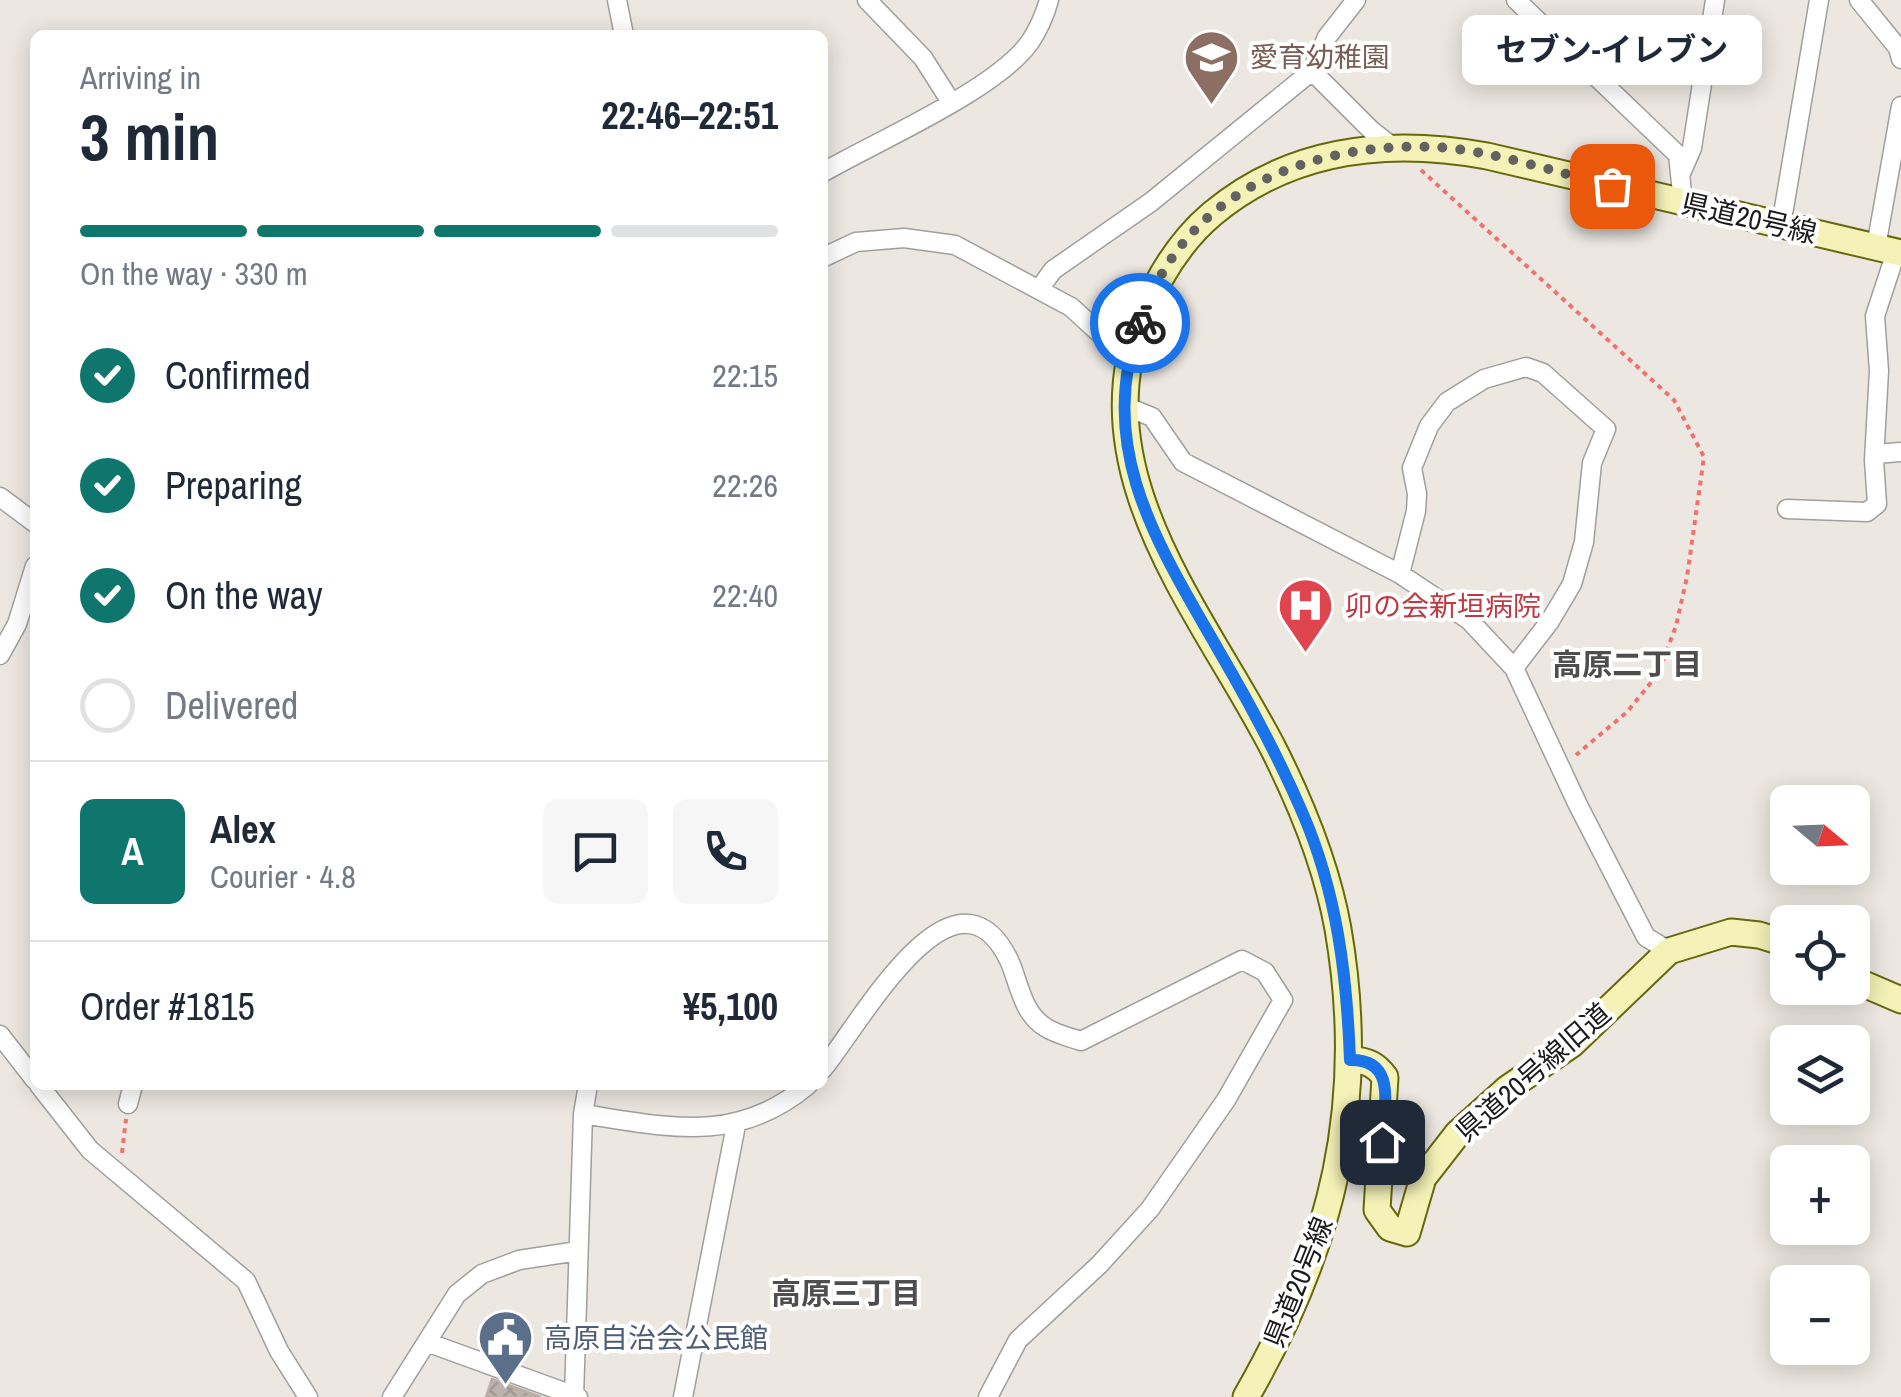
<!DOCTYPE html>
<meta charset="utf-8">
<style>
:root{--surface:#fff;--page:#f6f6f7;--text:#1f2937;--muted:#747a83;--line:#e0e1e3;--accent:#0f766e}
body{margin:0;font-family:"Archivo Narrow","Noto Sans JP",sans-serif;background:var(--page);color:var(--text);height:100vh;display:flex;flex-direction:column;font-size:38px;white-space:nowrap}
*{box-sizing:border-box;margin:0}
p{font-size:32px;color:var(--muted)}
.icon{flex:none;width:55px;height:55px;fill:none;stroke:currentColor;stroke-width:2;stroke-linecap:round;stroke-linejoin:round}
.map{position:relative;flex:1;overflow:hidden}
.side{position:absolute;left:30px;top:30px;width:798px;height:1060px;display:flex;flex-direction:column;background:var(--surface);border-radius:15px;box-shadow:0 5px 25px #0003}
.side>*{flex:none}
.needle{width:65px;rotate:109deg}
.controls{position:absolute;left:1770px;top:785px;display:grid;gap:20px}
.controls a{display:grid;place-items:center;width:100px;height:100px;border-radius:15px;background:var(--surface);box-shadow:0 5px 25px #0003;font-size:50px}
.pin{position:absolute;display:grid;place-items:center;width:85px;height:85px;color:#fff;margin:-42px;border-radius:20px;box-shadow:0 5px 15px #0006}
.courier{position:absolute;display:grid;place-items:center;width:100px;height:100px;margin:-50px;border:8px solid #1a73e8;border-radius:50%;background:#fff;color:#222;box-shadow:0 2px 12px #0007}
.bubble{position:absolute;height:70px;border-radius:15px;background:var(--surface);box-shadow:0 5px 25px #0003;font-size:32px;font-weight:700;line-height:70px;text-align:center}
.headline em{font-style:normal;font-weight:700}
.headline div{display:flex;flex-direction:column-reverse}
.headline{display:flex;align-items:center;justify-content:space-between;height:170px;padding:0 50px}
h1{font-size:65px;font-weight:700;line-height:75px}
.bar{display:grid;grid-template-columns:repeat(4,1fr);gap:15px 10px;align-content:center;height:120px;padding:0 50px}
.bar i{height:12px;border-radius:8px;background:var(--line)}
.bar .on{background:var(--accent)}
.bar p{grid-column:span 4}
.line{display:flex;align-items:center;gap:25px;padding:0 50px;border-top:2px solid var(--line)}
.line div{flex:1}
.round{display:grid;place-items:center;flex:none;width:105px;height:105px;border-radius:15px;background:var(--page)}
ol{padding:0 50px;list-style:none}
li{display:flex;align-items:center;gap:30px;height:110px}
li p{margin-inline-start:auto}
li .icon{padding:10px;border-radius:50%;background:var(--accent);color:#fff;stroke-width:4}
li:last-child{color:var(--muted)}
li i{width:55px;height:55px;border:5px solid var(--line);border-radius:50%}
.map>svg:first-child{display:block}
.building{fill:url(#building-cross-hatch);stroke:#bcada5;stroke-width:2.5}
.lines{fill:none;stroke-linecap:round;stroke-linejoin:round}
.minor-casing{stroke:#9f9f9f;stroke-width:21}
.secondary-casing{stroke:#66680c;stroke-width:29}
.path{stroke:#ef726f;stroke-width:4;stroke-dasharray:5 5;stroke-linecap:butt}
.minor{stroke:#fff;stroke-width:18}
.secondary{stroke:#f4f2b7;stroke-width:25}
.done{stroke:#646260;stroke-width:10;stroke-dasharray:0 18}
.route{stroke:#1a73e8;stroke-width:12}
.labels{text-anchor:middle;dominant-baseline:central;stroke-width:8;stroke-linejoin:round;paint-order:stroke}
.education-label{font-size:28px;fill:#785e54;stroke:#fff;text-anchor:start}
.street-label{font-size:28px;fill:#1b1b1b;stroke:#fff}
.health-label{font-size:28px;fill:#be3a42;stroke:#fff;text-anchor:start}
.service-label{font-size:28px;fill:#4e5e75;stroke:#fff;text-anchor:start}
.neighbourhood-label{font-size:30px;font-weight:bold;fill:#4e4e4e;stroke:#fff}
</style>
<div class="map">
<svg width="1901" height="1397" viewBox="0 0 1901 1397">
<defs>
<pattern id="building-cross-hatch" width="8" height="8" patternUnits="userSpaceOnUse" patternTransform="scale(2.5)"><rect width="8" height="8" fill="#bcb3ae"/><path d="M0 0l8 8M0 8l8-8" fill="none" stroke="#a19995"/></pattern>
</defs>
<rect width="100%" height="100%" fill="#ece7e1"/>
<path class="building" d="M492,1379L541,1397H486Z"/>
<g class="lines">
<defs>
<path id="minor" d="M617,0L624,35
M867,0L923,58L951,102
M1516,0L1678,155L1683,202
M1859,0L1898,48L1901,59
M1312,71L1371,130L1394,148
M1682,171L1692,148L1715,0
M822,173C877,141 996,90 1030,42C1038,30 1045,14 1049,0
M1781,226L1819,0
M1876,247L1901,106
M822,258L856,242L904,238L955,245L1071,307L1129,360
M1040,288L1053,270L1151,202L1312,71L1327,37L1356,0
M1125,406L1152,417L1183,462L1400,574L1469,620L1514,668L1578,805L1646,937L1669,951
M1875,454L1901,452
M0,497L35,523
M1787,509L1867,512L1877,504L1874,460L1879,371L1875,316L1896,252
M1400,574L1416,511L1417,494L1412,468L1429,426L1447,402L1484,379L1526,367L1543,373L1606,429L1592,463L1584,542L1572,584L1550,621L1514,668
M0,655L17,624L35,566
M0,1035L35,1080
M822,1070C858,1028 954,848 1009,960C1019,982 1022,1013 1045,1027C1055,1034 1069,1037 1081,1041L1242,960L1265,972L1283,1000L1226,1100L1150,1209L1099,1265L1018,1340L988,1397
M39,1085L90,1150L246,1281L279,1351L308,1397
M128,1104L133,1085
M583,1114C668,1127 736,1145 808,1085
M429,1343L578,1397
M392,1397L457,1294L482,1274L519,1260L578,1251
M574,1397L583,1114L588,1085
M683,1397L736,1125"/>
<path id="secondary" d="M1852,979L1901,1000
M1351,1060C1367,1060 1376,1065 1385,1077L1377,1210L1390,1228L1407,1233L1423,1178L1458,1133L1507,1089L1572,1044L1669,951L1731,932L1759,935L1788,944
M1246,1397C1333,1246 1368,1103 1338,929C1327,867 1303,808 1275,752C1207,618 1079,476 1142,317C1158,277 1179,242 1212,214C1291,148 1389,138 1487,156L1901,253"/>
</defs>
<use href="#minor" class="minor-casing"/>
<use href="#secondary" class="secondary-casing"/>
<path class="path" d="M1421,170L1674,400L1704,457L1687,577L1676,626L1658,674L1627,712L1576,755
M122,1153L126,1119"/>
<use href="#minor" class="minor"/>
<use href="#secondary" class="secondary"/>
</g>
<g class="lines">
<path class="done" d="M1140,323C1148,304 1155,284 1166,267C1222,177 1331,143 1433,147C1488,149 1558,173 1612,186"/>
<path class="route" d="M1140,323C1094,449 1159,546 1219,651C1250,704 1279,758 1303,814C1337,893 1347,976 1350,1060C1399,1059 1383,1109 1382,1142"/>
</g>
<defs>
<symbol id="school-pin" viewBox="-11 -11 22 30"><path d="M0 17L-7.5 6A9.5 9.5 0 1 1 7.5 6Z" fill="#8d6e63" stroke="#fff"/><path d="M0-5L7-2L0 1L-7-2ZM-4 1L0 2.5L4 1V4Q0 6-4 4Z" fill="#fff"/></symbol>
<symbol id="hospital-pin" viewBox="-11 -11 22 30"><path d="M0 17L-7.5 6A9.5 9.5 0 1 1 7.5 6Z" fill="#e0444e" stroke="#fff"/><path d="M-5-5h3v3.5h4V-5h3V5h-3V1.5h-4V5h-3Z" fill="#fff"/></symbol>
<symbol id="civic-pin" viewBox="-11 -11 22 30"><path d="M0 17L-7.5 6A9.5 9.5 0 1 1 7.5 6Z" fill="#5c6f8a" stroke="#fff"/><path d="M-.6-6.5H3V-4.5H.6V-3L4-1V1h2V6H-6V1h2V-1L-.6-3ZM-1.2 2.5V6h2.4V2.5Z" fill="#fff"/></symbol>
</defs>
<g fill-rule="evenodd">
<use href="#school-pin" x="1180" y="26" width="63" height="86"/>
<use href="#hospital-pin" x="1274" y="574" width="63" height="86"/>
<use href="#civic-pin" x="474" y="1306" width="63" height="86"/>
</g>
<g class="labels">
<g class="education-label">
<text x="1250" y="57">愛育幼稚園</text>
</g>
<g class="street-label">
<text transform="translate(1749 218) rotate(13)">県道20号線</text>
<text transform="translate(1533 1072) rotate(-41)">県道20号線旧道</text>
<text transform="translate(1298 1282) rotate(-68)">県道20号線</text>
</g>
<g class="health-label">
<text x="1345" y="606">卯の会新垣病院</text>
</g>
<g class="service-label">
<text x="544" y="1338">高原自治会公民館</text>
</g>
<g class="neighbourhood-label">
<text x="1627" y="664">高原二丁目</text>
<text x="846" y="1293">高原三丁目</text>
</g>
</g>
</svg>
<div class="controls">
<a><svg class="needle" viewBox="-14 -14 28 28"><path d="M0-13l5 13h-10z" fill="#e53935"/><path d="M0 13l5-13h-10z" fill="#747a83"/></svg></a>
<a><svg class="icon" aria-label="locate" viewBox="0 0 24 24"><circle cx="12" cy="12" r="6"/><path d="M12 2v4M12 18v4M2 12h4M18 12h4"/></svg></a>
<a><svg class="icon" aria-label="layers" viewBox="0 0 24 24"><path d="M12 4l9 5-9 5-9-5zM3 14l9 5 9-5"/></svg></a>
<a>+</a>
<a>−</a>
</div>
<div class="pin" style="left:1612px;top:186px;background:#ea580c"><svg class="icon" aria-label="bag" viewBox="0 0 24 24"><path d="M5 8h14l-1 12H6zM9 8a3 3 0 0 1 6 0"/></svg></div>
<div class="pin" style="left:1382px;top:1142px;background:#1f2937"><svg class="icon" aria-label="home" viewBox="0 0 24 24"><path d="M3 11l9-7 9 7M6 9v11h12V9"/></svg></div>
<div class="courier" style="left:1140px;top:323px"><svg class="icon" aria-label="bike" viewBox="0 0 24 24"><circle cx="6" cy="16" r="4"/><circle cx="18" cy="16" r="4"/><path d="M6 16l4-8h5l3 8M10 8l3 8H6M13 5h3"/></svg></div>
<div class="bubble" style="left:1462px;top:15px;width:300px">セブン-イレブン</div>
<section class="side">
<div class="headline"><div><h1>3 min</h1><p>Arriving in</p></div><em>22:46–22:51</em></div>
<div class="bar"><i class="on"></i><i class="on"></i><i class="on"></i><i></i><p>On the way · 330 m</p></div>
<ol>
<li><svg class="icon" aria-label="check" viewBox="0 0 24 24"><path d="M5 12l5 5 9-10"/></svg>Confirmed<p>22:15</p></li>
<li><svg class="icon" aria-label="check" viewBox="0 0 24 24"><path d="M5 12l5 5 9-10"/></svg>Preparing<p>22:26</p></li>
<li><svg class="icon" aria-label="check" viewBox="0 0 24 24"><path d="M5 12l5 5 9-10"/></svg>On the way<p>22:40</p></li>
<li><i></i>Delivered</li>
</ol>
<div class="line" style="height:180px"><b class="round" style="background:var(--accent);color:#fff">A</b><div><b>Alex</b><p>Courier · 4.8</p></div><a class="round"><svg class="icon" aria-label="chat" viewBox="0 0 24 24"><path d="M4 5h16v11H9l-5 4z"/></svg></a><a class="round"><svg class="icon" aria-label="phone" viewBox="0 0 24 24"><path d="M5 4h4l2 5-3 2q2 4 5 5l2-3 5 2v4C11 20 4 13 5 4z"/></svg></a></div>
<div class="line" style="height:130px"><div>Order #1815</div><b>¥5,100</b></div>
</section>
</div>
